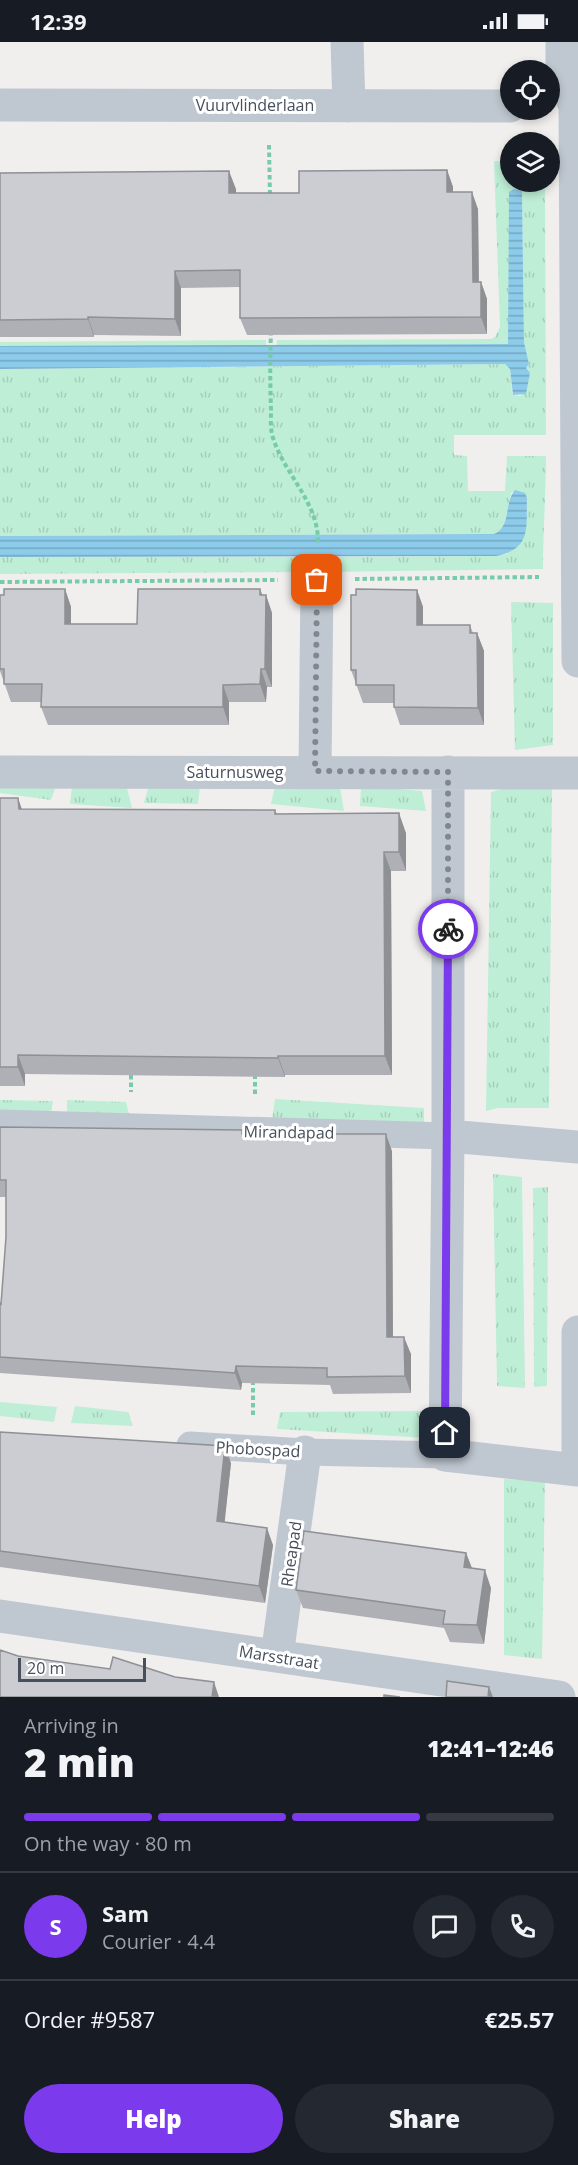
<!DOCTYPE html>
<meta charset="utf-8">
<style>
:root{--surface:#171b24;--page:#242831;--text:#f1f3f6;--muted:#9ea1a6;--line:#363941;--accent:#7c3aed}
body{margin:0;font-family:"Open Sans",sans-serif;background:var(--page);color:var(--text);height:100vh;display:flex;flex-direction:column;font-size:22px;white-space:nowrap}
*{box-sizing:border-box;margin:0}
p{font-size:20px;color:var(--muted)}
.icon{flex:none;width:33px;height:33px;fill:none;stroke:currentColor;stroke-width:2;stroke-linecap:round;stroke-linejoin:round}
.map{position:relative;height:1655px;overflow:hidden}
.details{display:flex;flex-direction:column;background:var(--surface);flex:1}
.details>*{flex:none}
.fabs{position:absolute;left:500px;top:18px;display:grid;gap:12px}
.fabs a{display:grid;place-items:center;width:60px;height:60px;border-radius:50%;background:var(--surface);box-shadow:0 3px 9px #0003;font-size:30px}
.scale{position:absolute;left:18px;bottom:15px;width:128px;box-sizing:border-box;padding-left:6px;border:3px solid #474f5b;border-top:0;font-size:16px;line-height:21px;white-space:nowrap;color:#474f5b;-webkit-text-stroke:4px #fff;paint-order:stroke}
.pin{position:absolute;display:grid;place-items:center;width:51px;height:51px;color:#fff;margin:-26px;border-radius:12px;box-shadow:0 3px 9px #0006}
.courier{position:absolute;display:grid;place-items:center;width:60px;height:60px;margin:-30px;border:4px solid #7c3aed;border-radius:50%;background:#fff;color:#222;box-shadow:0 2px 8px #0007}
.head em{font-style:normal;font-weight:800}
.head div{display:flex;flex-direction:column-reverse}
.head{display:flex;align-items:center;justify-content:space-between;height:102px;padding:0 24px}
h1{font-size:39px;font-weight:800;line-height:45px}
.bar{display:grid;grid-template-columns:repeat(4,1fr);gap:9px 6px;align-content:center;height:72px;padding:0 24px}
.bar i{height:8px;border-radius:4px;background:var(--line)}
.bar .on{background:var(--accent)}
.bar p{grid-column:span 4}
.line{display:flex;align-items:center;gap:15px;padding:0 24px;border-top:2px solid var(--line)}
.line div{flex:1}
.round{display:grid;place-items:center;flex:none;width:63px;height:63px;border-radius:32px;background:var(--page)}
.action{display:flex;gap:12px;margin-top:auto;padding:12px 24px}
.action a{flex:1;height:69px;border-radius:36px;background:var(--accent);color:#fff;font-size:24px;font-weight:800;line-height:69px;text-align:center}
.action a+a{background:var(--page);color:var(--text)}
.status{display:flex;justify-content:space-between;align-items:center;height:42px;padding:0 30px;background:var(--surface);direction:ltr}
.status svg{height:16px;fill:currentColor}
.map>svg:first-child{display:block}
.grass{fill:url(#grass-tufts)}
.water{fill:url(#water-rules)}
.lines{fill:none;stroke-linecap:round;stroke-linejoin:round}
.path{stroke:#76cbab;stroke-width:4;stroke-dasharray:4.5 3;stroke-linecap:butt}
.pedestrian{stroke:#bfc7d0;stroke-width:27}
.minor{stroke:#bfc7d0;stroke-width:33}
.wall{fill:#afb0b5}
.shaded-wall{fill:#8e9094}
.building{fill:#cbcdd3;stroke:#8e9094;stroke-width:1.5}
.done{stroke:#82878e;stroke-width:6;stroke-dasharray:0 10.8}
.route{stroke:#7c3aed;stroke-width:8}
.labels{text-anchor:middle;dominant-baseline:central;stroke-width:6;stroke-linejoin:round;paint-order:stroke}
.street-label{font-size:16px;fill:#474f5b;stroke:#fff}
</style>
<div class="status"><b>12:39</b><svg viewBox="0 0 49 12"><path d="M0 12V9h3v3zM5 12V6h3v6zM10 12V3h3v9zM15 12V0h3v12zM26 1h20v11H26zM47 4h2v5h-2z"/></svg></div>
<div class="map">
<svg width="578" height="1655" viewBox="0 0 578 1655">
<defs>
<pattern id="grass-tufts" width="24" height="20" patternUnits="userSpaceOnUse" patternTransform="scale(1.5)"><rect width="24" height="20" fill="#beeed6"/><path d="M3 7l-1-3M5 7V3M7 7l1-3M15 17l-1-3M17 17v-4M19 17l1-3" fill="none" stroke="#a5ceba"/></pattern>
<pattern id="water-rules" width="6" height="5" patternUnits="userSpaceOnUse" patternTransform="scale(1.5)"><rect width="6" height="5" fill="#8ccbea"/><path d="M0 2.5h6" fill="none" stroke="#74a7c1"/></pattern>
</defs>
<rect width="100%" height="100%" fill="#f1efee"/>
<path class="grass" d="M494,119L510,120V140H545L546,393H454V413L467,414L468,449H505L507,414H546C546,452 543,489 543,527L323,530V515L496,514L507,512L527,473V456L512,450C505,464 510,485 494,492L0,494V327L505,322L510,327L512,350L513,353L521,354L526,326L529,322L524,300L522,149L519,148L508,302L277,304V298L491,297L495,295L500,285Z
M266,298V304H0V300Z
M0,515H310V530L0,532Z
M511,560L553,561V703L515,708Z
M0,741L56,744L51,758L0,751Z
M72,743L127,746L132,766L70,762Z
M149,743L200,745L198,762L144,761Z
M275,744L340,745L344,769L271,762Z
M361,744L422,749L426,769L360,764Z
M507,746H552L549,1066H498L486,1069L491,750Z
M275,1057L424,1066V1082L272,1077Z
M0,1058L53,1059L51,1071H0Z
M67,1058L126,1060L129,1072L67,1071Z
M493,1132L522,1135L525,1346L497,1344Z
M548,1145L547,1344L534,1345L533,1146Z
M0,1360L57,1365L54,1380L0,1374Z
M75,1364L128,1370L133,1384L71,1381Z
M421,1369L427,1396L277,1387L280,1370Z
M504,1437L545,1439L542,1617L504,1613Z"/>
<path class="water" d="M514,147L522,149L524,300L529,322L526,326L530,331L526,352L513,353L510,327L505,322L0,327V304L508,302L509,150Z
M515,448L525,451L527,456C526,485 532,507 496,514L0,515V494L494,492C512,484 503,462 515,448Z"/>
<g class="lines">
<path class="path" d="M269,103L270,155
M271,289C270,315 270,341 271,368C271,377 270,387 273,396C285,433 319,461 318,501
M355,537L539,535
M0,540L278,538
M131,1033V1050
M255,1052V1032
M253,1373V1338"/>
<path class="pedestrian" d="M0,1081L448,1094
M190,1403L305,1410L445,1413"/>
<path class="minor" d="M347,0L349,64
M562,0V35L575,64L578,619
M0,63L510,64
M315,729L317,538
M0,730L578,731
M448,730V1094L445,1413L578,1428
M448,1094L578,1105
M578,1290V1407
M0,1574L559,1655
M277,1614L305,1410"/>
</g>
<path class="wall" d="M447,128L453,145V150L478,167L479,240H481L487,257V292L247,293L240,276V245L181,246V294L94,293V295H0V131L236,147V151H299Z
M65,547L71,565V582H137L266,553L272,571V645H267L266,660H229V683H48L41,665V660H11L0,629V553Z
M417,548L423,565V583H470L473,591H477L484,609V683H400L394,665V661H363L351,628L356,553Z
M0,756L22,767L275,768L277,772L406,791V829H391L392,1033H285V1035L25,1032V1044H0Z
M0,1085L244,1092L392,1109L393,1295L411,1312V1351L333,1352L330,1343L242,1341L241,1348L0,1331V1261L1,1262L6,1195V1155H0Z
M0,1390L231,1421L224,1480L273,1503L265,1561L0,1525Z
M466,1511L472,1526L491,1546L484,1602L450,1600L444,1586L303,1566L296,1548Z"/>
<path class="shaded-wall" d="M447,128L453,145V167L447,150Z
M229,129L236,147V168L229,151Z
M472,150L478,167L479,258L473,240Z
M175,229L181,246V294L175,277Z
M481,240L487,257V292L481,275Z
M88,275L94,293V295L88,277Z
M65,547L71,565V600L65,582Z
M260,547L266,562V553L272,571V645L265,627Z
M417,548L423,565V601L417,583Z
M477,591L484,609V683L478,666Z
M261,627L267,645L266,660L260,642Z
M223,643L229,660V683L223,665Z
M18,756L25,776L19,767Z
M399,771L406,791V829L399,810Z
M384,810L391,829L392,1033L385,1014Z
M18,1013L25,1032V1044L18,1025Z
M278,1014L285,1033V1035L278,1016Z
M386,1092L392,1109L393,1312L387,1295Z
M404,1295L411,1312V1351L405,1334Z
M236,1324L242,1341L241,1348L235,1331Z
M225,1404L231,1421L223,1496L217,1479Z
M267,1486L273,1503L265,1561L259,1544Z
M466,1511L473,1529L464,1525Z
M485,1528L491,1546L484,1602L477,1583Z
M214,1640L219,1655H212Z
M489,1645L493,1655H488Z"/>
<path class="building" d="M447,128V150H472L473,240H481V275L240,276V228L175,229V277L88,275V277L0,278V131L229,129V151H299V129Z
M4,547H65V582H137L138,547H260V553H266L265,627H261L260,642L223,643V665H41L42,642H4V627H0V553H4Z
M356,547L417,548V583H470V591H477L478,666L394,665V643H356V628H351V553H356Z
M0,756H18L19,767L275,768V772L399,771V810H384L385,1014H278V1016L18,1013V1025H0Z
M0,1085L242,1088V1092H386L387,1295H404L405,1334L327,1335V1326L236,1324L235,1331L0,1315V1261L1,1262L6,1195V1138H0Z
M0,1390L225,1404L217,1479L267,1486L259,1544L0,1509Z
M304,1489L466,1511L464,1525L485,1528L477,1583L443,1582L445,1569L296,1548Z
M0,1608L18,1614L110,1627L113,1615L175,1635L214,1640L212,1655H0Z
M447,1639L489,1645L488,1655H446Z
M384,1653L400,1655H384Z"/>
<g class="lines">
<path class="done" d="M317,538L315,729L448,730V887"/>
<path class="route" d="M445,1391L448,887"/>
</g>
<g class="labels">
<g class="street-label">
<text x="255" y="63">Vuurvlinderlaan</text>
<text x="235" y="730">Saturnusweg</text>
<text transform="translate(289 1090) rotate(1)">Mirandapad</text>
<text transform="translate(258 1407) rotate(3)">Phobospad</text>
<text transform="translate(291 1512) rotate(-82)">Rheapad</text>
<text transform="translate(279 1615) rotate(9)">Marsstraat</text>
</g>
</g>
</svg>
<div class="fabs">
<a><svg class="icon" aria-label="locate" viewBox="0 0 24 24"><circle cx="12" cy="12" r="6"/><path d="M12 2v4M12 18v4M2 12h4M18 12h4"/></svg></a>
<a><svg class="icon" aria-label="layers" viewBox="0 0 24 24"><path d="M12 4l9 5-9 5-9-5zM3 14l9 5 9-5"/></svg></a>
</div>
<div class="scale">20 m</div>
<div class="pin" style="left:317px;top:538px;background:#ea580c"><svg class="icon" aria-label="bag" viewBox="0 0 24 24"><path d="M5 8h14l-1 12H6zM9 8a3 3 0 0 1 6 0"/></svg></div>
<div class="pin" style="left:445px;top:1391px;background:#1f2937"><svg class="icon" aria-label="home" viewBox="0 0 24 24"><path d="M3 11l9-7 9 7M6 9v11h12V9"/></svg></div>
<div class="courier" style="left:448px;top:887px"><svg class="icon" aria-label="bike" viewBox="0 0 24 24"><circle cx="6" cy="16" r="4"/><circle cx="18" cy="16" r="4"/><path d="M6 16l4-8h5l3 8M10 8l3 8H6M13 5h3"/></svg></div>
</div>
<section class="details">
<div class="head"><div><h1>2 min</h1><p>Arriving in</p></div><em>12:41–12:46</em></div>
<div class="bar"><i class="on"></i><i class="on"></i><i class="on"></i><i></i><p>On the way · 80 m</p></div>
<div class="line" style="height:108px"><b class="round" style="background:var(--accent);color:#fff">S</b><div><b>Sam</b><p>Courier · 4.4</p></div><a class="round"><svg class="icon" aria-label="chat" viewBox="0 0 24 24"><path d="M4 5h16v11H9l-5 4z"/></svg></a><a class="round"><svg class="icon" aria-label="phone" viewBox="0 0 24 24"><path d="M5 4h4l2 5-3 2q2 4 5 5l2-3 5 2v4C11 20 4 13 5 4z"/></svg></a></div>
<div class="line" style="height:78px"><div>Order #9587</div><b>€25.57</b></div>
<div class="action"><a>Help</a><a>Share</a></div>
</section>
